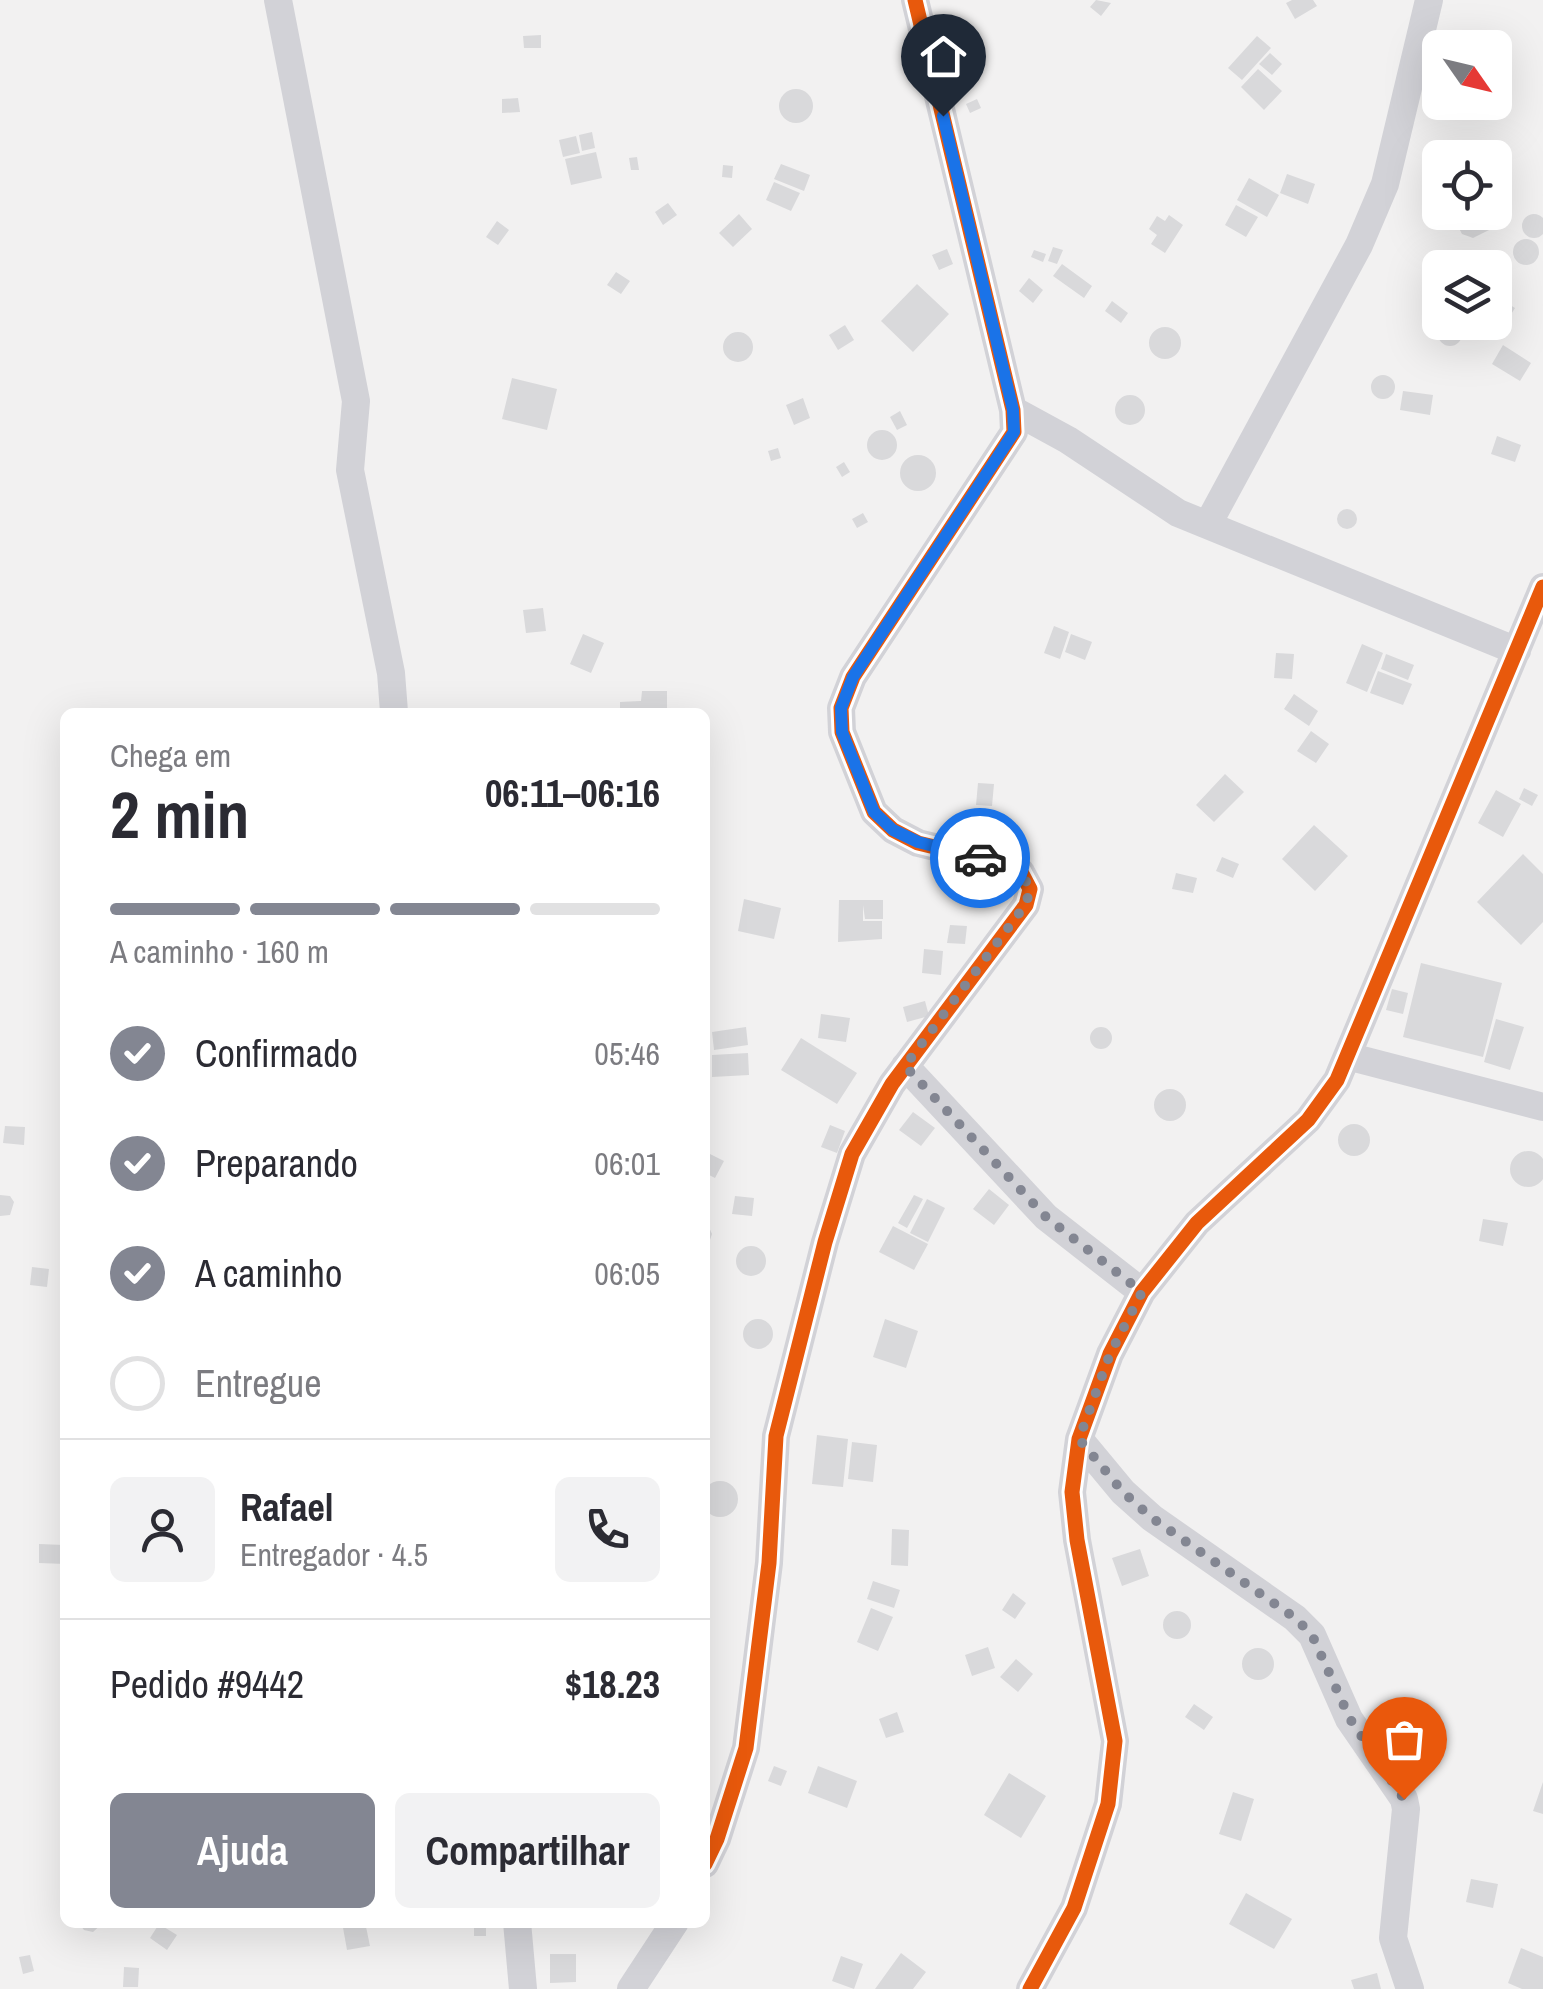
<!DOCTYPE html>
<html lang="pt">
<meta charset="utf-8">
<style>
:root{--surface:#fff;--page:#f2f2f3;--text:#2b2b33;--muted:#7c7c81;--line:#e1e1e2;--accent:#838692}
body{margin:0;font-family:"Archivo Narrow",sans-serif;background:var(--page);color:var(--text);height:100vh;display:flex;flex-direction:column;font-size:38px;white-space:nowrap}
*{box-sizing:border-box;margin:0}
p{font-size:32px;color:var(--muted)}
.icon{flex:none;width:55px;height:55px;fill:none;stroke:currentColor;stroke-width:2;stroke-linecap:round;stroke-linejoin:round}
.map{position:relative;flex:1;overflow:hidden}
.panel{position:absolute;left:60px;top:708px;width:650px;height:1220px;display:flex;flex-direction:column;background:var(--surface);border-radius:15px;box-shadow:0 10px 40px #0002}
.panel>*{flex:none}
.needle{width:65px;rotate:124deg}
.fabs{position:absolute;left:1422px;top:30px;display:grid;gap:20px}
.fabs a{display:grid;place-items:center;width:90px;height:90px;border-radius:15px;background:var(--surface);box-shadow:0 10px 40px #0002;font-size:50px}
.pin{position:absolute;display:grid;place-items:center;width:85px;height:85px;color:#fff;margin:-102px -42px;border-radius:50% 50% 50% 0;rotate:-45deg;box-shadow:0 0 10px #0007}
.pin .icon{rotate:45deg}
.courier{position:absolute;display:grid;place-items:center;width:100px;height:100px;margin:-50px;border:8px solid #1a73e8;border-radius:50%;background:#fff;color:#222;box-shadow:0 2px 12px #0007}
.overview em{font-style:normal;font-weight:800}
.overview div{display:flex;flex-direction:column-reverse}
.overview{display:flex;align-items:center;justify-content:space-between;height:170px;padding:0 50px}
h1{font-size:65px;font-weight:800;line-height:75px}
.bar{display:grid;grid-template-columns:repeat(4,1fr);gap:15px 10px;align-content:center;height:120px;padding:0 50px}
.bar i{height:12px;border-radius:8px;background:var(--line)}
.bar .on{background:var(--accent)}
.bar p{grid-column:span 4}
.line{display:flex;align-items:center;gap:25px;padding:0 50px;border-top:2px solid var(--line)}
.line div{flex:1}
.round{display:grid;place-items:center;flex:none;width:105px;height:105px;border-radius:15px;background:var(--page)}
ol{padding:0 50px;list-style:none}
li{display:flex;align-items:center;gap:30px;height:110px}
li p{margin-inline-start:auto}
li .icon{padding:10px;border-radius:50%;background:var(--accent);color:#fff;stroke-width:4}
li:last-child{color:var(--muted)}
li i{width:55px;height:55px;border:5px solid var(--line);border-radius:50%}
.action{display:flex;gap:20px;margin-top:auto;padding:20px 50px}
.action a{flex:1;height:115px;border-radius:15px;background:var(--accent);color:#fff;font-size:40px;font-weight:800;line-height:115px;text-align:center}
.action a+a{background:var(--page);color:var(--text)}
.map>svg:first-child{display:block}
.building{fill:#d9d9db}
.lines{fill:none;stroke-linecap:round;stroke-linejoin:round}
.street{stroke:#d2d2d7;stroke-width:28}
.cycleway-casing{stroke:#fff;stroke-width:21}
.cycleway{stroke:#e8590c;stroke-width:15}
.done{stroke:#838692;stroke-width:10;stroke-dasharray:0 18}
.route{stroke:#1a73e8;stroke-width:12}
</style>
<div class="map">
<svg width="1543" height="1989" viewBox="0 0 1543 1989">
<rect width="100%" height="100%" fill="#f2f1f1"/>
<path class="building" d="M1096,0L1111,3L1101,16L1090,7Z
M1292,0H1313L1317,6L1295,19L1286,3Z
M541,35V48H524L523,36Z
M1257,36L1271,48L1242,80L1228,68Z
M1270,53L1282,64L1272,75L1259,64Z
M1258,69L1282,91L1264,110L1241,87Z
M779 106a17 17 0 1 1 34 0a17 17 0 1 1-34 0Z
M518,98L520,112L502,113V99Z
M977,99L981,108L970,113L966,104Z
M592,132L595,148L582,151L579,135Z
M576,136L580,153L563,157L559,140Z
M596,152L602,178L571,185L565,159Z
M637,157L639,170H631L629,158Z
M781,164L810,175L804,191L774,179Z
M723,165L733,166L732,178L722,177Z
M1287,174L1315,184L1308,204L1280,193Z
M1249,178L1279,195L1267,217L1237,200Z
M774,182L800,193L791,211L766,200Z
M668,203L677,215L663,225L655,212Z
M1236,205L1258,217L1246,237L1225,225Z
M1458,212H1490L1489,230L1473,238L1462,234L1457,224Z
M739,214L752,229L733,247L719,233Z
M1522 226a12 12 0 1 1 24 0a12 12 0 1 1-24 0Z
M1169,215L1183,225L1165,253L1151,244L1157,235L1149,229L1157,216L1165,221Z
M497,221L509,230L498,245L486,237Z
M1513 252a13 13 0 1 1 26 0a13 13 0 1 1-26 0Z
M1053,247L1063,250L1057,264L1048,261Z
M947,249L953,264L939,270L932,255Z
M1034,250L1046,254L1043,262L1031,257Z
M1062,264L1092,286L1084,298L1053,276Z
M616,272L630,281L621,294L607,285Z
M1029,278L1043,290L1033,303L1019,291Z
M917,284L949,314L913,352L881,321Z
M1499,298L1515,308L1505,324L1495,318V304Z
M1112,301L1128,313L1121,323L1105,311Z
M1438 334a12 12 0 1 1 24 0a12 12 0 1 1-24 0Z
M845,325L854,340L838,350L829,335Z
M1149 343a16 16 0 1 1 32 0a16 16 0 1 1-32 0Z
M723 347a15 15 0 1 1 30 0a15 15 0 1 1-30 0Z
M1503,345L1531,363L1520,381L1492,364Z
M1371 387a12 12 0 1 1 24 0a12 12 0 1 1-24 0Z
M512,378L557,389L547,430L502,419Z
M1403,391L1433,395L1430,415L1400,410Z
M1115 410a15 15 0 1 1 30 0a15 15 0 1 1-30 0Z
M803,398L810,418L794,425L786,405Z
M900,411L907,425L897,430L890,417Z
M867 445a15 15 0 1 1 30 0a15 15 0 1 1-30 0Z
M1497,436L1521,445L1515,462L1491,454Z
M778,448L781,458L771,461L768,451Z
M900 473a18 18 0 1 1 36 0a18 18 0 1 1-36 0Z
M844,462L850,472L842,477L836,467Z
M1337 519a10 10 0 1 1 20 0a10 10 0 1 1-20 0Z
M863,513L868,522L857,528L852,519Z
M543,608L546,631L526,633L523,610Z
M1054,626L1069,632L1060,659L1044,653Z
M583,634L604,643L591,673L570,664Z
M1071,634L1092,642L1085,660L1065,652Z
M1362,644L1383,653L1367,692L1346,683Z
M1276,653L1294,654L1292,679L1274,678Z
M1386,654L1414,665L1408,680L1381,669Z
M1378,671L1412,684L1403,705L1370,693Z
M642,691H667V712H620V702L641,701Z
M1294,694L1318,711L1309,726L1284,709Z
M1311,731L1329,744L1316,763L1297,751Z
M1225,774L1244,792L1214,822L1196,805Z
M978,783L994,784L992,806L976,805Z
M1524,788L1538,795L1532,806L1519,799Z
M1496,790L1521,804L1503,837L1478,823Z
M1314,825L1348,856L1315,891L1282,859Z
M1523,854L1543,874V922L1521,945L1477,902Z
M1222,857L1239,864L1233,878L1216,871Z
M1176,873L1197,878L1193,893L1172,889Z
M744,899L781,908L774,939L738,931Z
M839,900H883V919H865L863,905V921H882V939L838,942Z
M950,925L967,926L965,944L947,943Z
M924,949L943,951L941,975L922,973Z
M1421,963L1502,983L1483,1057L1403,1037Z
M1392,989L1408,993L1403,1014L1386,1010Z
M925,1001L929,1016L907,1022L903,1007Z
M821,1014L850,1018L846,1042L818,1038Z
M1496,1019L1524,1027L1510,1070L1484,1062Z
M746,1027L748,1045L714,1050L712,1032Z
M1090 1038a11 11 0 1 1 22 0a11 11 0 1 1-22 0Z
M801,1038L857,1073L837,1104L781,1070Z
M748,1053L749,1075L712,1077V1055Z
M1154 1105a16 16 0 1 1 32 0a16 16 0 1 1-32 0Z
M913,1112L935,1128L921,1146L899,1130Z
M1338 1140a16 16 0 1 1 32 0a16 16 0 1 1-32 0Z
M830,1125L845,1131L837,1153L821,1147Z
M5,1126L25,1127L24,1145L3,1143Z
M1510 1169a18 18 0 1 1 36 0a18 18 0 1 1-36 0Z
M706,1152L724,1161L715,1178L705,1173Z
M989,1189L1009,1205L994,1225L973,1209Z
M0,1195L10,1196L14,1202L10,1215L0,1216Z
M914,1195L923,1199L907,1228L898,1223Z
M735,1196L754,1198L752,1216L732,1214Z
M927,1199L945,1208L928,1242L910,1233Z
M705,1218L712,1234L705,1255Z
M1483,1219L1508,1223L1503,1246L1479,1241Z
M893,1226L928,1244L914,1270L879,1252Z
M736 1261a15 15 0 1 1 30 0a15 15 0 1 1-30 0Z
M32,1267L49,1269L47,1287L30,1285Z
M743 1334a15 15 0 1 1 30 0a15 15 0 1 1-30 0Z
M885,1319L918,1331L906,1368L873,1357Z
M817,1435L848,1439L843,1487L812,1484Z
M852,1442L877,1445L873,1482L848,1479Z
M702 1499a18 18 0 1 1 36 0a18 18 0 1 1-36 0Z
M892,1529L909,1530L908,1566L891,1565Z
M39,1544L65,1545V1564L39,1563Z
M1140,1549L1149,1576L1122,1586L1112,1558Z
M873,1581L900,1590L894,1608L867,1599Z
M1013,1593L1026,1603L1015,1619L1002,1610Z
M871,1608L893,1617L878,1651L857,1642Z
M1163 1625a14 14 0 1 1 28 0a14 14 0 1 1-28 0Z
M988,1647L995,1668L972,1676L965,1655Z
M1242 1664a16 16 0 1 1 32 0a16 16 0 1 1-32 0Z
M1016,1659L1033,1674L1018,1692L1000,1677Z
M1194,1704L1213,1717L1204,1730L1185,1717Z
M897,1712L904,1732L886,1738L879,1719Z
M774,1766L787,1771L781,1786L768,1781Z
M818,1766L857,1781L847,1808L808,1793Z
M1009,1773L1046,1796L1021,1838L984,1815Z
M1543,1782V1814L1533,1811Z
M1233,1792L1254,1799L1241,1841L1219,1834Z
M1471,1879L1498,1884L1493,1908L1466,1902Z
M1246,1893L1292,1919L1274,1949L1229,1924Z
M78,1922H104L93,1932L84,1930Z
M342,1922H365L370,1946L347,1950Z
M159,1924L177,1935L167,1950L150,1938Z
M474,1927H486V1936H474Z
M1521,1948L1543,1957V1989H1522L1508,1983Z
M901,1953L926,1972L913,1989H875Z
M550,1954H576V1982L550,1983Z
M30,1955L34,1971L23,1974L19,1957Z
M841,1956L863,1964L854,1989L832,1981Z
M124,1967L139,1968L138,1987H123Z
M1377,1973L1381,1989H1354L1351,1980Z"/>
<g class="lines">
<path class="street" d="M278,0L356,401L350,470L391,673L394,712
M1013,410L1068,440L1178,513L1517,651
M1208,524L1359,245L1385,184L1429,0
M1347,1056L1543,1107
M905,1066L1046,1217L1142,1292
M1079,1439L1123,1492L1152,1518L1295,1618L1312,1635L1349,1719L1404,1799L1406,1809L1393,1938L1410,1989
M705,1864L717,1839L746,1748L769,1563L776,1436L825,1242L852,1154L892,1084L1026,905L1030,889L1021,872L1005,864L918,843L893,830L874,812L842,732L841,708L853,677L1014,432L1013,410L915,0
M517,1922L523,1989
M631,1989L675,1922
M1030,1989L1074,1908L1108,1804L1115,1741L1077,1540L1072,1492L1079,1439L1110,1354L1142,1292L1197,1223L1308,1120L1337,1080L1543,587"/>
<defs>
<path id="cycleway" d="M705,1864L717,1839L746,1748L769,1563L776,1436L825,1242L852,1154L892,1084L1026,905L1030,889L1021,872L1005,864L918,843L893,830L874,812L842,732L841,708L853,677L1014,432L1013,410L915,0
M1030,1989L1074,1908L1108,1804L1115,1741L1077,1540L1072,1492L1079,1439L1110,1354L1142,1292L1197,1223L1308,1120L1337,1080L1543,587"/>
</defs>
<use href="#cycleway" class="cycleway-casing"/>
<use href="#cycleway" class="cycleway"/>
</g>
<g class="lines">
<path class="done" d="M980,858L1021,872L1030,889L1026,904L905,1066L1046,1217L1142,1292L1110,1354L1079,1439L1123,1492L1152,1518L1295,1618L1312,1635L1350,1719L1404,1799"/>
<path class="route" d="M943,116L1013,410L1014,432L853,677L841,708L842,732L874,812L893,830L918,842L980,858"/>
</g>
</svg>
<div class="fabs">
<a><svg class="needle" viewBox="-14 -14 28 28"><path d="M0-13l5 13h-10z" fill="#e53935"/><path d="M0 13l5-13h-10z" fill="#7c7c81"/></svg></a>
<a><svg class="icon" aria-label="locate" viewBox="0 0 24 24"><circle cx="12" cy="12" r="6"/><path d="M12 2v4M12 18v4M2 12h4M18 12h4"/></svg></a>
<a><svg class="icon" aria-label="layers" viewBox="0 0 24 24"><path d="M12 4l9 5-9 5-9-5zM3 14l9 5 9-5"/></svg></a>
</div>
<div class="pin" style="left:1404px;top:1799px;background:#ea580c"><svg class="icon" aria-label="bag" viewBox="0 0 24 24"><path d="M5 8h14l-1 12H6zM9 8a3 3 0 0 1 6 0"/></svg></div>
<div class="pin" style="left:943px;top:116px;background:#1f2937"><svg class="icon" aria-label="home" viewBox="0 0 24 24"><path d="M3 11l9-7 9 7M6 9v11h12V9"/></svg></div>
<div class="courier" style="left:980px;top:858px"><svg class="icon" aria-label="car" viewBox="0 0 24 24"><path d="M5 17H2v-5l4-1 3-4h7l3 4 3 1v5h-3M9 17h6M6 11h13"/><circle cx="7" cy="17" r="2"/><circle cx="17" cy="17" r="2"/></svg></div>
<section class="panel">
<div class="overview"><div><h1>2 min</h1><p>Chega em</p></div><em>06:11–06:16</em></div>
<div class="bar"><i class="on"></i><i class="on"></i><i class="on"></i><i></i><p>A caminho · 160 m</p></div>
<ol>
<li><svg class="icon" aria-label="check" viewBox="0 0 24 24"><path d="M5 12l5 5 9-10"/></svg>Confirmado<p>05:46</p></li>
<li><svg class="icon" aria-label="check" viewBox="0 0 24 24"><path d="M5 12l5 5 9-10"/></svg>Preparando<p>06:01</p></li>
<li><svg class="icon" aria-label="check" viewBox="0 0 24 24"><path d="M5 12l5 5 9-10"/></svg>A caminho<p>06:05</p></li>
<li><i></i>Entregue</li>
</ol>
<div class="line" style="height:180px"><a class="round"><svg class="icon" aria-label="person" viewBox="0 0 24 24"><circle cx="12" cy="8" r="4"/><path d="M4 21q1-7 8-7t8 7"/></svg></a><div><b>Rafael</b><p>Entregador · 4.5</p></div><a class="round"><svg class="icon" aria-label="phone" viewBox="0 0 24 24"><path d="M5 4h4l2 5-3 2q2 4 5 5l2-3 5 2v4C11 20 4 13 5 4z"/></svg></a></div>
<div class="line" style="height:130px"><div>Pedido #9442</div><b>$18.23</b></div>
<div class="action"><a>Ajuda</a><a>Compartilhar</a></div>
</section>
</div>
